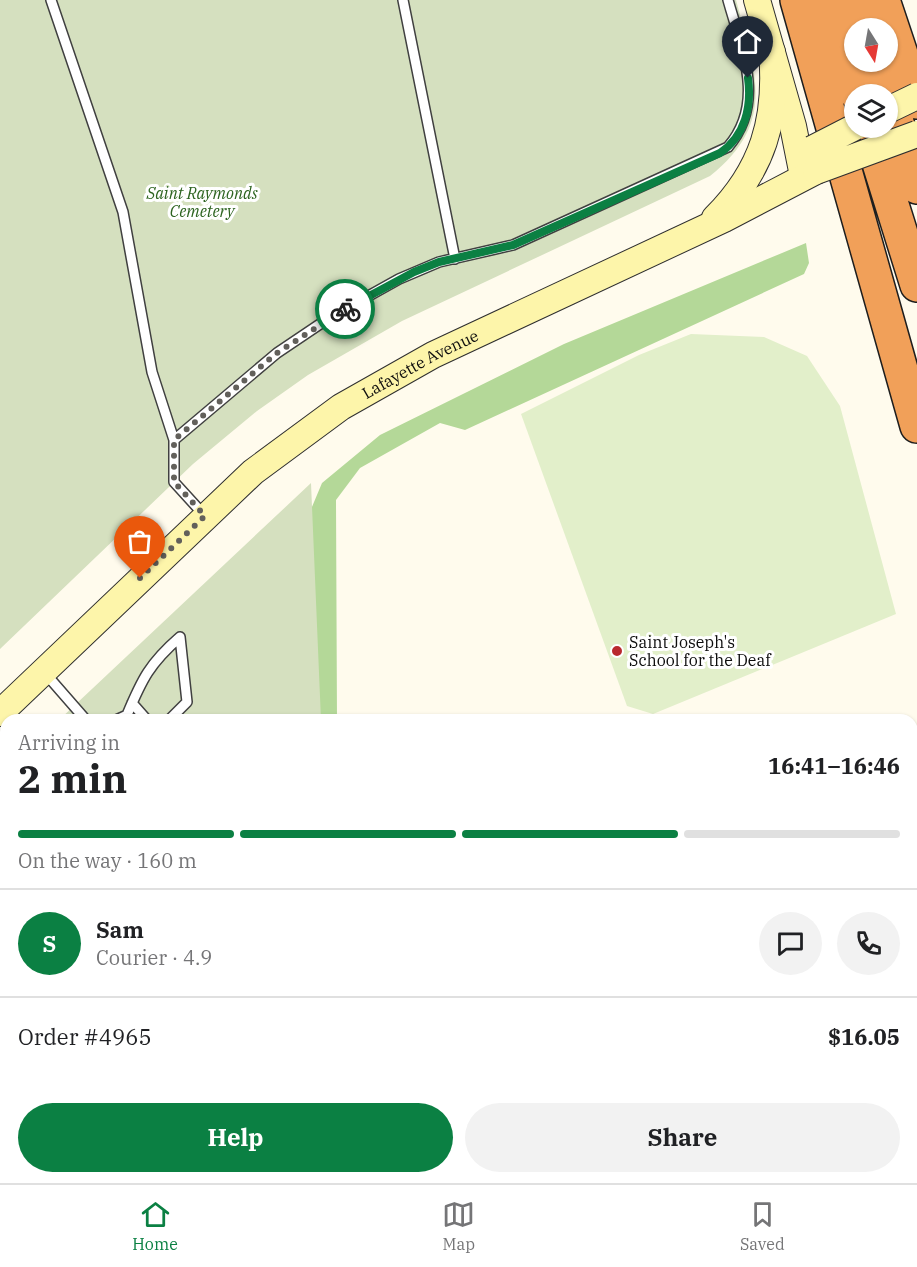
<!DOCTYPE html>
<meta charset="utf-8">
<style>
:root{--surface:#fff;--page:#f2f2f2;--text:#202124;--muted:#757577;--line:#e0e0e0;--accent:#0b8043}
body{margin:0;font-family:"IBM Plex Serif",serif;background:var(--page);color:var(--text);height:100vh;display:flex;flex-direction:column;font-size:22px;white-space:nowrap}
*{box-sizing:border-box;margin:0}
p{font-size:20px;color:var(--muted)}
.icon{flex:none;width:33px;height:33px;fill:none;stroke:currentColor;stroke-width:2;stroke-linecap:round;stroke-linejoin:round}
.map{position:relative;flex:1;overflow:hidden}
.sheet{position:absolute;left:0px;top:714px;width:918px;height:470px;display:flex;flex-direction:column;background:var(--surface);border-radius:18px 18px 0 0;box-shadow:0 2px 4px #0004}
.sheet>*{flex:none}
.needle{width:39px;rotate:169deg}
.controls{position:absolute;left:844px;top:18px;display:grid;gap:12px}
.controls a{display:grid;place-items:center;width:54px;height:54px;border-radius:50%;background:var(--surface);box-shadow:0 2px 4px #0004;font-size:30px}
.pin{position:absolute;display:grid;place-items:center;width:51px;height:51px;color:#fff;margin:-62px -26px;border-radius:50% 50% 50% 0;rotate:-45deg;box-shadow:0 0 6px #0007}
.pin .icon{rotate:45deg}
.courier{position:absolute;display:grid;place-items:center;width:60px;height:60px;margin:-30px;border:4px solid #0b8043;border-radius:50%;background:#fff;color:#222;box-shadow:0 2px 8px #0007}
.overview em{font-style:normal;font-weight:700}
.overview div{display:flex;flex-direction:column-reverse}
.overview{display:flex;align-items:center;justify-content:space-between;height:102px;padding:0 18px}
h1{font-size:39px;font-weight:700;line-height:45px}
.bar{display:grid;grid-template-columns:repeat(4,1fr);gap:9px 6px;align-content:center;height:72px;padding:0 18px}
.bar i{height:8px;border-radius:4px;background:var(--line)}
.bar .current{background:var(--accent)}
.bar p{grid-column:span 4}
.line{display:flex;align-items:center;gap:15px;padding:0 18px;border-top:2px solid var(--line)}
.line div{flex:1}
.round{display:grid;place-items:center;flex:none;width:63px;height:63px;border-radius:32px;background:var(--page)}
.action{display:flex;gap:12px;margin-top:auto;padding:12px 18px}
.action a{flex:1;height:69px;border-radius:36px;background:var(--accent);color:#fff;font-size:24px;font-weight:700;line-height:69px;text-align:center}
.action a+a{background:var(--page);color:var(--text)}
.tabs{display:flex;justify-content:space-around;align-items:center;height:84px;border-top:2px solid var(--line);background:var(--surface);font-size:16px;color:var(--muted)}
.tabs a{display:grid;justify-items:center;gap:3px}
.tabs .current{color:var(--accent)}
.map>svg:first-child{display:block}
.green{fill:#d0e8b8}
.forest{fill:#b4d898}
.cemetery{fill:#d5e0bf}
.pitch{fill:#e2efca}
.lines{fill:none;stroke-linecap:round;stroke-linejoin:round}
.lane-casing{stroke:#404040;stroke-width:12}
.secondary-casing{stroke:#2f2f2f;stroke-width:28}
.highway-casing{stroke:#1e1e1e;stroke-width:36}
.lane{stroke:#fff;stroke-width:9}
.secondary{stroke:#fdf5aa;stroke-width:26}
.highway{stroke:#f1a059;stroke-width:33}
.secondary-bridge-casing{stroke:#2f2f2f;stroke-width:28;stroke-linecap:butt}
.secondary-bridge{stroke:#fdf5aa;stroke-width:26}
.done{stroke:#62605b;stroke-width:6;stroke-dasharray:0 10.8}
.route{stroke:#0b8043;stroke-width:8}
.poi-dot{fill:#b9292e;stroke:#fff;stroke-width:2}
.labels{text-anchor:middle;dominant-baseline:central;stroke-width:6;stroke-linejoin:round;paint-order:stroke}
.park-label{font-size:16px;font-style:italic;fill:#2c631f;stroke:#fff}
.street-label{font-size:16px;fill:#0d0d0d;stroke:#fff}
.poi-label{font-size:16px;fill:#0d0d0d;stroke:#fff;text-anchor:start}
</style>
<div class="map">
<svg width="917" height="1183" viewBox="0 0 917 1183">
<rect width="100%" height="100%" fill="#fffbed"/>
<path class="green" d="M0,972L6,973V1039L0,1037Z
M912,1153L917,1154V1183H870L871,1178H912Z
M185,1178H259L277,1183H200Z
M496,1178H847L845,1183H513Z"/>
<path class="forest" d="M806,243L809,263L804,274L465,430L440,423L360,468L336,500L337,720H304V526L322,483L380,435L564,344Z"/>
<path class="cemetery" d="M0,0H736C755,71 778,122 710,176L402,321L308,375L257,411L193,464L0,649Z
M311,483L321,720H59Z
M6,770V926L0,924V776Z"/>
<path class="pitch" d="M691,334L764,337L807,356L840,406L896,614L653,714L627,706L521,414L639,355Z"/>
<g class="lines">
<defs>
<path id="lane" d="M51,0L123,212L152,372L174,440V482L205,516
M403,0L455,259
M174,440L277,353L329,318L399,279L439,262L513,245L728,147C766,103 742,50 728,0
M45,673L86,720
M132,703L147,720
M116,720L127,715C142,679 150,663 180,637L187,702L169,720
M912,1038L917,1032
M912,1089L917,1094
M912,1139L917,1140"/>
<g id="secondary">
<path d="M757,0L793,126L803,176"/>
<path d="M715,218C763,170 778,119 772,52"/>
<path id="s1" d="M0,713L253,472L341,407L433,355L724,219L816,171"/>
<path d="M0,951L6,952"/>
<path d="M858,1183L860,1178"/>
</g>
<path id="highway" d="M797,0L917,426
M828,0L857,94
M859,0L868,28
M883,0L917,102
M878,62L917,187
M868,128L917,285
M0,1073L6,1075
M0,1140L6,1142
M108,1178L124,1183
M375,1178L395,1183"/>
</defs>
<use href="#lane" class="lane-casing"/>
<use href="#secondary" class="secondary-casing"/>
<use href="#highway" class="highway-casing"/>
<use href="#lane" class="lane"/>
<use href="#secondary" class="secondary"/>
<use href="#highway" class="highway"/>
<defs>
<path id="secondary-bridge" d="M888,110L917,96
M812,149L855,127
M816,171L917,134"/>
</defs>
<use href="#secondary-bridge" class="secondary-bridge-casing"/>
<use href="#secondary-bridge" class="secondary-bridge"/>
</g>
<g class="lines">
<path class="done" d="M140,578L205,516L174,482V440L277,353L345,309"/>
<path class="route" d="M345,309L414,272L439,262L513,245L720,153C745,136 752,107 748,78"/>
</g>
<circle class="poi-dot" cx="617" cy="651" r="6"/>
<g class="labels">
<g class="park-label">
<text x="202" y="193">Saint Raymonds<tspan x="202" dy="18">Cemetery</tspan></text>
</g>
<g class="street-label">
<text stroke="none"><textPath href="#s1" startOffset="549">Lafayette Avenue</textPath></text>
</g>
<g class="poi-label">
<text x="629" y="642">Saint Joseph's<tspan x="629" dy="18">School for the Deaf</tspan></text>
</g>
</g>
</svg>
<div class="controls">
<a><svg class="needle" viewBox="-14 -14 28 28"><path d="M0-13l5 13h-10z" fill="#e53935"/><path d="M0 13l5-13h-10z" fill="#757577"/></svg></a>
<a><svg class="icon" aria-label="layers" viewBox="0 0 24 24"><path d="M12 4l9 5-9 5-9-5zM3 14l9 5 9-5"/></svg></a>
</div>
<div class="pin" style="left:140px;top:578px;background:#ea580c"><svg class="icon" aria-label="bag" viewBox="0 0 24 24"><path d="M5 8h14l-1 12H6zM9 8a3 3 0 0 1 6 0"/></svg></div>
<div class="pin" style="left:748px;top:78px;background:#1f2937"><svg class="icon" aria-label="home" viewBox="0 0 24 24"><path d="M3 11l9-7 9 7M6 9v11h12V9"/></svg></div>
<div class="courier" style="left:345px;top:309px"><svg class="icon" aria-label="bike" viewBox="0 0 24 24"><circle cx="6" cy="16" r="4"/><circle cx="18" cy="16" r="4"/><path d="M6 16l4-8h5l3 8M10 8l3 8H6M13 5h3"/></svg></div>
<section class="sheet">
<div class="overview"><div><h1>2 min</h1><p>Arriving in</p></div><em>16:41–16:46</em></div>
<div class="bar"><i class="current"></i><i class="current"></i><i class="current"></i><i></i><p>On the way · 160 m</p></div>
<div class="line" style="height:108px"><b class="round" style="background:var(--accent);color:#fff">S</b><div><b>Sam</b><p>Courier · 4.9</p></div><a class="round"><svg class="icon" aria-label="chat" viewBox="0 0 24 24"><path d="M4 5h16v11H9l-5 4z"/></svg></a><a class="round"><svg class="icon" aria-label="phone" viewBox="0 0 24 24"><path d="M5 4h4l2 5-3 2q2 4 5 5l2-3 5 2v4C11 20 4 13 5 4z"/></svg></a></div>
<div class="line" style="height:78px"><div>Order #4965</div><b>$16.05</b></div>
<div class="action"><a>Help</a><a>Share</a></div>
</section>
</div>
<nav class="tabs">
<a class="current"><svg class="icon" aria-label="home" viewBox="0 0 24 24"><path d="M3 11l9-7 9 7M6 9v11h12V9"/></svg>Home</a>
<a><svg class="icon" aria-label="map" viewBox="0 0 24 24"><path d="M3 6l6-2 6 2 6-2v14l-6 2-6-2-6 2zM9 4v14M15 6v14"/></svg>Map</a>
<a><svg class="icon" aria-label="saved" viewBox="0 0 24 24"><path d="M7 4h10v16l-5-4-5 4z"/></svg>Saved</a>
</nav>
